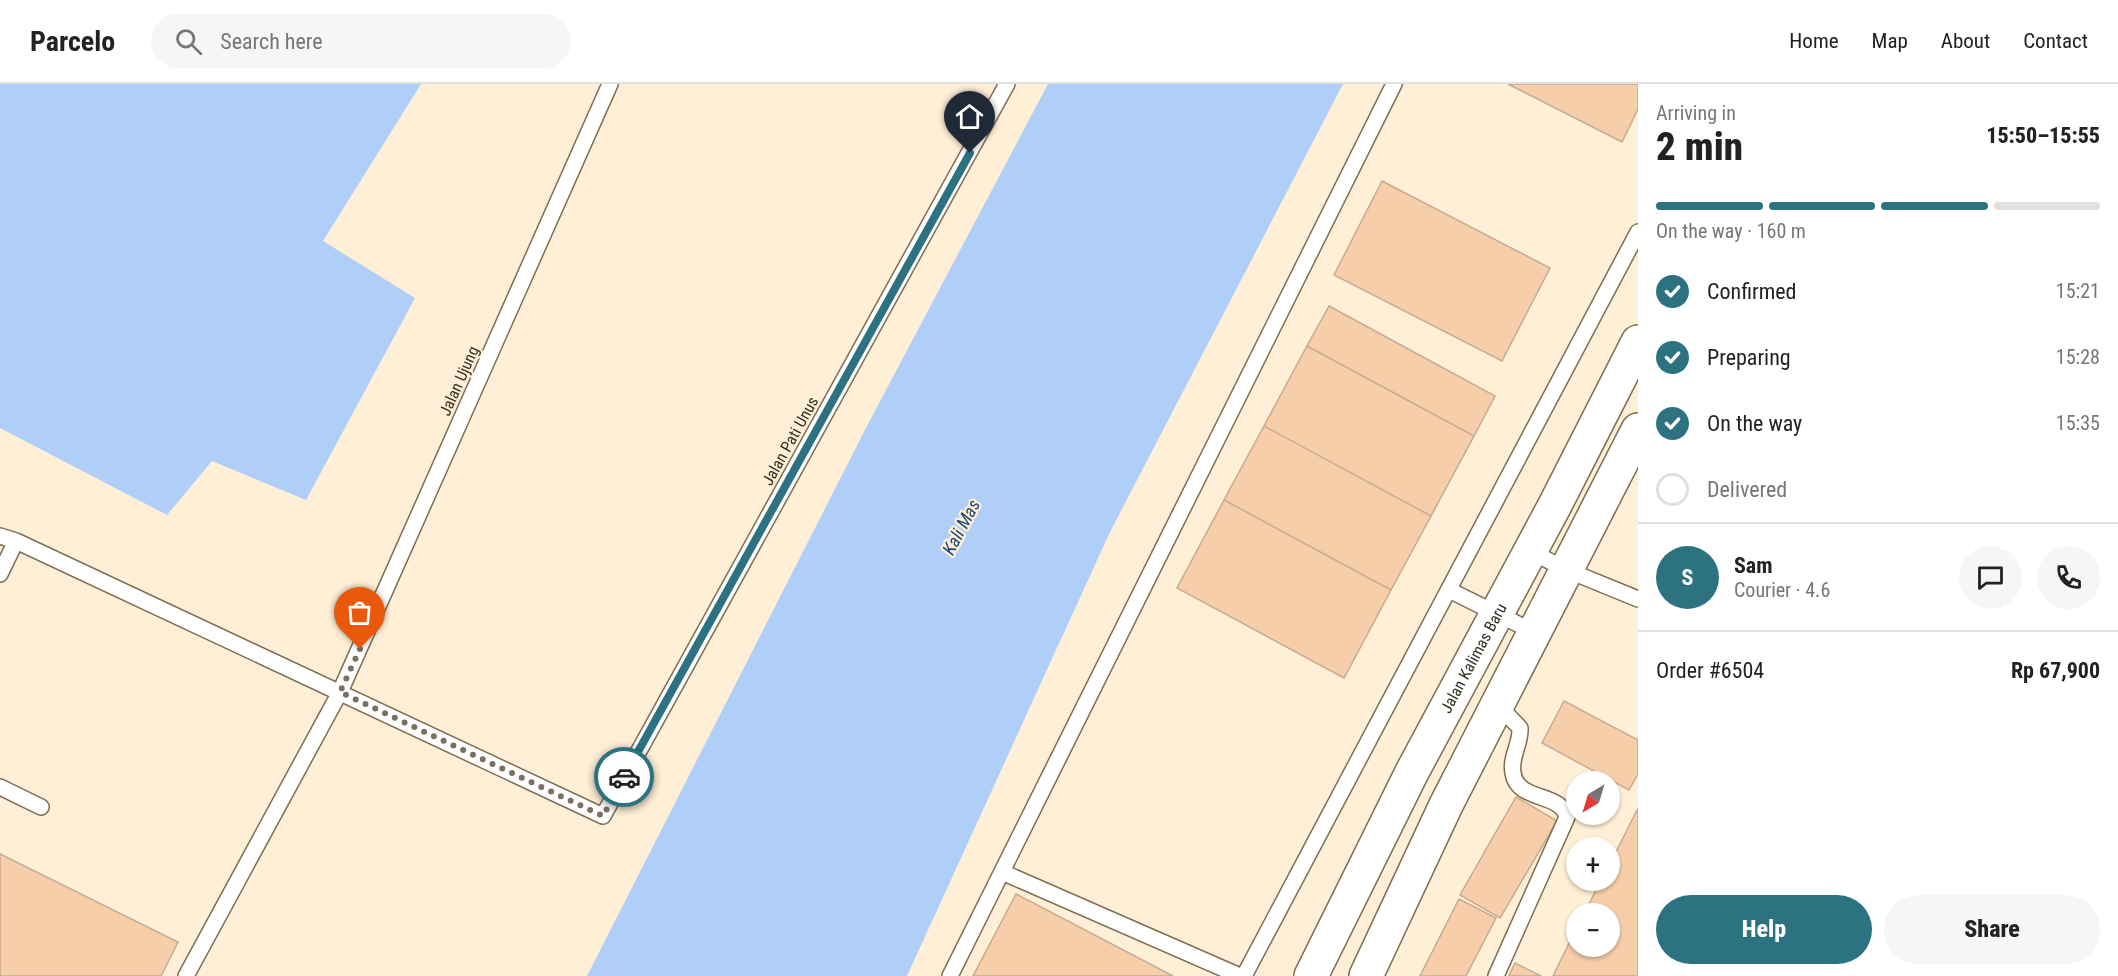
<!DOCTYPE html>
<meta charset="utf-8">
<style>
:root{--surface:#fff;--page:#f6f6f6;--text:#222;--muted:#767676;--line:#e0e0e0;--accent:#2d7281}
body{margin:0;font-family:"Roboto Condensed",sans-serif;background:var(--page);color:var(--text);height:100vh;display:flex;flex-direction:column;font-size:22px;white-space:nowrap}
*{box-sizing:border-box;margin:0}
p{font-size:20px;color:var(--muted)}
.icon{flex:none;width:33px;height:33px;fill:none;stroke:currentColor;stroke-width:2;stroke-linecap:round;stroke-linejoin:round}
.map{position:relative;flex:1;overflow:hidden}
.drawer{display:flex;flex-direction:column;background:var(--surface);width:480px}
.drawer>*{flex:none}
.needle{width:39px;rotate:218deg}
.buttons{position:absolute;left:1566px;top:687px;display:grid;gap:12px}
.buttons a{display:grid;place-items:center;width:54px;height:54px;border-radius:50%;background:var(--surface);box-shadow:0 2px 4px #0004;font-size:30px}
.pin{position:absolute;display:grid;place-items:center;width:51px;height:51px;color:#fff;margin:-62px -26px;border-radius:50% 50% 50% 0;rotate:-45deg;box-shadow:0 0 6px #0007}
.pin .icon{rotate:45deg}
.courier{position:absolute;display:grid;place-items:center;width:60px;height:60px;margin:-30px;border:4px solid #2d7281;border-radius:50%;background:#fff;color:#222;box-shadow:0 2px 8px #0007}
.headline em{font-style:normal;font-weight:800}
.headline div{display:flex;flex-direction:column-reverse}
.headline{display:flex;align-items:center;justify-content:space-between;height:102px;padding:0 18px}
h1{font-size:39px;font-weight:800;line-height:45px}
.bar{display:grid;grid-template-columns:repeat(4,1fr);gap:9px 6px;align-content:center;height:72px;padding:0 18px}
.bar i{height:8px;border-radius:4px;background:var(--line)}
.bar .on{background:var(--accent)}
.bar p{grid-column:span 4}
.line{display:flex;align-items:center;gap:15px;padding:0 18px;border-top:2px solid var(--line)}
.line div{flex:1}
.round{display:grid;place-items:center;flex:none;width:63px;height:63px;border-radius:32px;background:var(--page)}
ol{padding:0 18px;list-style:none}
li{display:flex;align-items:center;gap:18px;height:66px}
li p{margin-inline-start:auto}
li .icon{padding:6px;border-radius:50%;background:var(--accent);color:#fff;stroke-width:4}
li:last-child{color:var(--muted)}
li i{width:33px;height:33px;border:3px solid var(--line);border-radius:50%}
.action{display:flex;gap:12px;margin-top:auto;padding:12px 18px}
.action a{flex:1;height:69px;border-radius:36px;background:var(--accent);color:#fff;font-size:24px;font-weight:800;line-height:69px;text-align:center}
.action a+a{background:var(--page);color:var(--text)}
header{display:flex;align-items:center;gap:36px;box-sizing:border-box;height:84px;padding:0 30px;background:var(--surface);border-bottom:2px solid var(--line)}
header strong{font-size:28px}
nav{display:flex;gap:33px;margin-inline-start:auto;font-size:21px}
.search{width:420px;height:54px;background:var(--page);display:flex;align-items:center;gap:15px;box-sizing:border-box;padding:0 21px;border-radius:33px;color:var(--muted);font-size:22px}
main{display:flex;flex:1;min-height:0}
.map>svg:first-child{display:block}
.water{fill:#afcff8}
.building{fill:#f6cea9;stroke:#c6ab93;stroke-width:1.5}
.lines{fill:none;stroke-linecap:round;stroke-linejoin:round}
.service-casing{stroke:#7e6e52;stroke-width:18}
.tertiary-casing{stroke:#7e6e52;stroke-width:36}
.service{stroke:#fff;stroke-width:15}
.tertiary{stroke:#fff;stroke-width:33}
.done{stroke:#7b7160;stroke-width:6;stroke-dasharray:0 10.8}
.route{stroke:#2d7281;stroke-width:8}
.labels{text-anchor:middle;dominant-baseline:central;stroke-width:4.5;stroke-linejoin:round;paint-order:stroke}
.street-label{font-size:16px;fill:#342d21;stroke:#feefd6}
.water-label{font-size:18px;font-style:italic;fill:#1c4779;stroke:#feefd6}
</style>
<header>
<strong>Parcelo</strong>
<div class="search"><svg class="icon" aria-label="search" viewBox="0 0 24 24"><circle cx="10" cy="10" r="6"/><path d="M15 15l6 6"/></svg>Search here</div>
<nav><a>Home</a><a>Map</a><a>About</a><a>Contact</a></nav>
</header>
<main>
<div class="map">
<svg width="1638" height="892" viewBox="0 0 1638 892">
<rect width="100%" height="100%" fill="#feefd6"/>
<path class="water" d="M0,0H421L323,157L415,214L306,416L212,377L167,431L0,344Z
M1048,0H1343L1110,448L907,892H587L867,342Z"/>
<path class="building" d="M1508,0H1638V25L1622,58Z
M1382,97L1550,184L1502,277L1334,191Z
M1329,222L1495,312L1474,352L1307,262Z
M1307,262L1474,352L1431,432L1264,342Z
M1264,342L1431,432L1391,506L1224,416Z
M1224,416L1391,506L1344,594L1177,504Z
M1564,617L1638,656V690L1629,706L1542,659Z
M1516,713L1557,737L1500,834L1460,811Z
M1638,724V892H1553L1576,845V862H1610V830H1584L1601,796H1610V780Z
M0,770L178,858L161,892H0Z
M1016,810L1173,892H973Z
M1459,815L1496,834L1466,892H1420Z
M1515,879L1541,892H1509Z"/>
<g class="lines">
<defs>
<path id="service" d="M0,452L16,457L603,732L1007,0
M1530,467L1567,486L1638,515
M0,490L16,457
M1449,506L1534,548
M0,703L41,723
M1002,788L1240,892
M186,892L340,608L610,0
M950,892L1394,0
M1244,892L1638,148
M1496,892L1567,733C1561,708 1517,718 1513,689C1510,672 1521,660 1520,644L1497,620"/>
<g id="tertiary">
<path id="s1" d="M1311,892L1412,688L1555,421L1638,258"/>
<path d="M1366,892L1446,721L1638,346"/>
</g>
</defs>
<use href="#service" class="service-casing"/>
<use href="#tertiary" class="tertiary-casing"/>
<use href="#service" class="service"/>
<use href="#tertiary" class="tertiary"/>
</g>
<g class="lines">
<path class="done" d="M360,565L340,608L603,732L624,693"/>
<path class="route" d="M624,693L970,69"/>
</g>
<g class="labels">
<g class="street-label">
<text transform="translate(459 297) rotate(-66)">Jalan Ujung</text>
<text transform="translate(790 357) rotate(-61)">Jalan Pati Unus</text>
<text stroke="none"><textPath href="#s1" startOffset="357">Jalan Kalimas Baru</textPath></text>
</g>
<g class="water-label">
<text transform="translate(961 443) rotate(-62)">Kali Mas</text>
</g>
</g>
</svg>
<div class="buttons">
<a><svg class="needle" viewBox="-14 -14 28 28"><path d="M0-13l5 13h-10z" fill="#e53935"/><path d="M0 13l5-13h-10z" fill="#767676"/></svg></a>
<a>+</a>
<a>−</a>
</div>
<div class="pin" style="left:360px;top:565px;background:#ea580c"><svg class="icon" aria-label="bag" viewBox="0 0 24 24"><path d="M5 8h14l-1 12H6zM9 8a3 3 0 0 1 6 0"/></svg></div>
<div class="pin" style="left:970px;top:69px;background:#1f2937"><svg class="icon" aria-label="home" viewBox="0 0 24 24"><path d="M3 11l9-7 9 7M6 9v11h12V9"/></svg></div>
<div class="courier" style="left:624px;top:693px"><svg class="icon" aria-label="car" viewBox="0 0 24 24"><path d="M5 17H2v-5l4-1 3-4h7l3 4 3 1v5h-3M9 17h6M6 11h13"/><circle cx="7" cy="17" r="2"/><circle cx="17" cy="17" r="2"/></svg></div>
</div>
<section class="drawer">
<div class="headline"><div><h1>2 min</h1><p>Arriving in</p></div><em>15:50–15:55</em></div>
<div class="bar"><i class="on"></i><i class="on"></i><i class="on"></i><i></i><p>On the way · 160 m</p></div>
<ol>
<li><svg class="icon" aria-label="check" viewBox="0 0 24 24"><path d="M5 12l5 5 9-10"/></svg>Confirmed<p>15:21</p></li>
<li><svg class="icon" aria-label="check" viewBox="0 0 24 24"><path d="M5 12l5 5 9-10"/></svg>Preparing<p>15:28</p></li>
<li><svg class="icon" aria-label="check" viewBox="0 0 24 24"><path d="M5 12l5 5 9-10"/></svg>On the way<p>15:35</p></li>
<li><i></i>Delivered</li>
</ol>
<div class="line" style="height:108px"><b class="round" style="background:var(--accent);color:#fff">S</b><div><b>Sam</b><p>Courier · 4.6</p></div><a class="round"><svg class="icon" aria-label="chat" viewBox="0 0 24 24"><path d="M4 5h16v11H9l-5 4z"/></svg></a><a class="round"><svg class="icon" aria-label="phone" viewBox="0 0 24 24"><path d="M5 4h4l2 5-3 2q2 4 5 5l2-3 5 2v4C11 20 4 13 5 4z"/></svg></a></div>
<div class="line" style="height:78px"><div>Order #6504</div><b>Rp 67,900</b></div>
<div class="action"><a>Help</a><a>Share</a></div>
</section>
</main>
